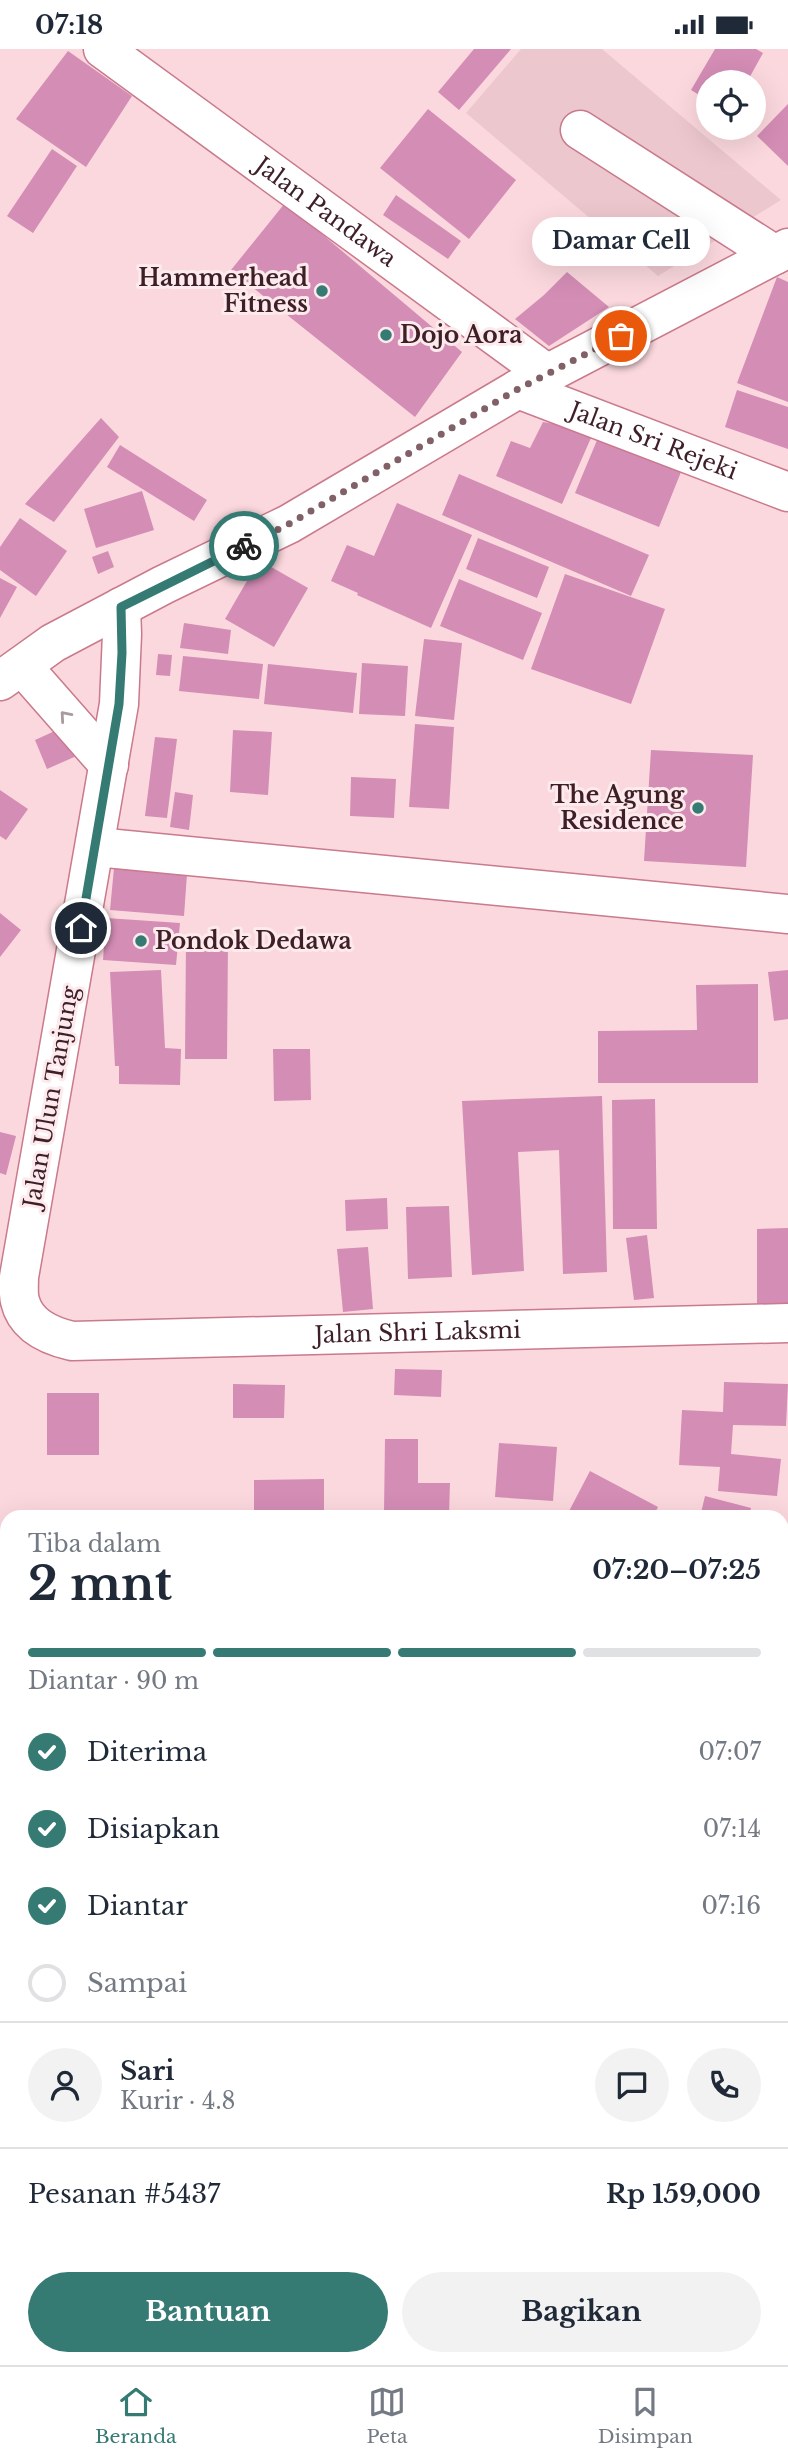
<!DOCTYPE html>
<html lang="id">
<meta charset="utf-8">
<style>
:root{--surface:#fff;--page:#f2f2f3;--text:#1f2937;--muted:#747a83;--line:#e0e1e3;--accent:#357b73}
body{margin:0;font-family:"Libre Baskerville",serif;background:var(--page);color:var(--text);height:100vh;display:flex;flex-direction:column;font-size:26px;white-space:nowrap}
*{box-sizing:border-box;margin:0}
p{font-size:23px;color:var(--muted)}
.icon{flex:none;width:38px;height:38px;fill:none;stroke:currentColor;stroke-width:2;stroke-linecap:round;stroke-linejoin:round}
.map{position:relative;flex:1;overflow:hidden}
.details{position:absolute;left:0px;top:1461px;width:789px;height:856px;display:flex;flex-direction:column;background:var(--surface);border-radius:21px 21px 0 0;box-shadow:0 7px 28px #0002}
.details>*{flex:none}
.fabs{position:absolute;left:696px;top:21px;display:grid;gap:14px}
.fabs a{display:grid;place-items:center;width:70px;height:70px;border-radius:50%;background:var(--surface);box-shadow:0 7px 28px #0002;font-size:35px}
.pin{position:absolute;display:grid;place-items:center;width:60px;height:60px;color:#fff;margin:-30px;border:4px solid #fff;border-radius:50%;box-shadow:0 2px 7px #0007}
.courier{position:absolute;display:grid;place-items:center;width:70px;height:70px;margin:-35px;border:5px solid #357b73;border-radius:50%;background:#fff;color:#222;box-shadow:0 2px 9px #0007}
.bubble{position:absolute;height:49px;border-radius:24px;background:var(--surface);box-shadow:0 7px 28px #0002;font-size:23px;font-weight:700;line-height:49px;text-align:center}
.summary em{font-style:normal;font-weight:700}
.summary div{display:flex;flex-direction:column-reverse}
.summary{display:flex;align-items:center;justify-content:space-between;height:119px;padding:0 28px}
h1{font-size:46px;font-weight:700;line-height:52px}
.bar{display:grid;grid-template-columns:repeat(4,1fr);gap:10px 7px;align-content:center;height:84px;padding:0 28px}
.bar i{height:9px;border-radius:5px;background:var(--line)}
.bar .on{background:var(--accent)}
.bar p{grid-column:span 4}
.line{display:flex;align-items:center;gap:18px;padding:0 28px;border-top:2px solid var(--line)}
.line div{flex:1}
.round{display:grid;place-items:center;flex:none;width:74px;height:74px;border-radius:37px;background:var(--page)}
ol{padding:0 28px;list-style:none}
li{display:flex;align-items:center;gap:21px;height:77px}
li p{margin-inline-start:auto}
li .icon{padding:7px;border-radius:50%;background:var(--accent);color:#fff;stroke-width:4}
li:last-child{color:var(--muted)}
li i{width:38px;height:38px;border:4px solid var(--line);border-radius:50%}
.button{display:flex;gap:14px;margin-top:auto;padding:14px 28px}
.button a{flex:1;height:80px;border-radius:42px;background:var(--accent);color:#fff;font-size:28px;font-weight:700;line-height:80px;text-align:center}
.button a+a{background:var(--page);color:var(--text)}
.status{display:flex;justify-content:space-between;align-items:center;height:49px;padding:0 35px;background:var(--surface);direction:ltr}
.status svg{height:19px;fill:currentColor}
.tabs{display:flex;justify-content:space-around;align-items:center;height:98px;border-top:2px solid var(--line);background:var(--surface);font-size:19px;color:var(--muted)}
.tabs a{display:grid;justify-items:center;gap:4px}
.tabs .on{color:var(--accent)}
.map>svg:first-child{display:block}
.built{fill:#edc7ce}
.green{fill:#9bbe58}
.building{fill:#d48db5}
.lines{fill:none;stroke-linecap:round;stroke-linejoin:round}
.minor-casing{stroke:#c97a8c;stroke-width:41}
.major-casing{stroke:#c97a8c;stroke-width:41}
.highway-casing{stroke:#c97a8c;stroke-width:41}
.minor{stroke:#fff;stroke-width:38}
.major{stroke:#fff;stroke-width:38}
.highway{stroke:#fff;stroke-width:38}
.oneway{stroke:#a99a9e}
.done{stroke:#816067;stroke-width:7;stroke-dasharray:0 12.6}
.route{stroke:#357b73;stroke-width:9}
.poi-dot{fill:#357b73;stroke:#fceaed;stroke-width:2.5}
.labels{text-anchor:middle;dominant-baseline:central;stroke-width:6;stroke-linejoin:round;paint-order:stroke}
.street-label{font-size:23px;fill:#3f1f27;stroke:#fceaed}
.poi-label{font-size:23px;font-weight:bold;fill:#3f1f27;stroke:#fceaed;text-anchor:end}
</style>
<div class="status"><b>07:18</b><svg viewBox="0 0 49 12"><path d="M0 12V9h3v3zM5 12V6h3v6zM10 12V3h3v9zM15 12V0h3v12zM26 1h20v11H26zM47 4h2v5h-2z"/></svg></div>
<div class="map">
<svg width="788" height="2316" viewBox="0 0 788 2316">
<rect width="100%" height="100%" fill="#fbd8de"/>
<path class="built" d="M521,0H602L781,151L658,227L466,64Z"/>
<path class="green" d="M788,2060V2316H95L90,2310H782V2061Z
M7,2180V2260L0,2255V2194Z"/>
<path class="building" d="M474,0H511L459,61L438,43Z
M715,0H756L763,4L747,33H709V52L691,41Z
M68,2L132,47L86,118L16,70Z
M788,55V117L757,87Z
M428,60L516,131L469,190L380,119Z
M52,100L77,117L33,184L7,167Z
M396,146L461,192L448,210L383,166Z
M285,154L462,303L415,368L231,221Z
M567,223L609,258L549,297L515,270L544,246Z
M777,228L788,233V353L737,334Z
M737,341L788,358V400L725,378Z
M101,369L119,388L54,473L25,455Z
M543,373L594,382L562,455L496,427L511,392L530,399Z
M600,384L683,418L659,478L575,444Z
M120,396L207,451L194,472L107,418Z
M459,425L649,506L631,547L442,466Z
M142,442L154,481L96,499L84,460Z
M397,454L472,486L431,579L357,546L358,544L331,532L347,496L374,507Z
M20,469L67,502L36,547L0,521V498Z
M478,489L549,518L537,549L466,520Z
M108,502L114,518L98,525L92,508Z
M259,511L308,539L274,598L225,570Z
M565,525L665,560L631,655L531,620Z
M0,529L17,538L0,569Z
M459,530L542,564L523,611L440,577Z
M184,574L231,581L228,605L180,599Z
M424,590L462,594L454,671L415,667Z
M158,605L172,606L170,627L156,626Z
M183,607L263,615L259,650L179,642Z
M362,614L408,617L405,667L359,665Z
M268,615L357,624L353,664L264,655Z
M415,675L454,678L449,760L409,758Z
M68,676L81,705L47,720L35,691Z
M233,681L272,683L268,746L230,743Z
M155,688L177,690L167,769L145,767Z
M651,701L753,706L746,818L644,812Z
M351,728L396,730L394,769L350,767Z
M0,741L28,760L6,791L0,787Z
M175,743L193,746L189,781L170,778Z
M114,819L187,825L184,867L110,861Z
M0,864L21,881L0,908Z
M106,869L180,874L176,916L103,911Z
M186,891H228L227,1010H185Z
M161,921L165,999L181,1000L180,1036L119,1035V1017H115L110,923Z
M788,921V970L774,972L768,923Z
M758,935V1034H598V982L697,981L696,936Z
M273,1000H310L311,1051L274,1052Z
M602,1047L607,1223L563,1225L559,1101L518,1103L524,1222L472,1226L462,1052Z
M655,1050L657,1180H613L612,1051Z
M0,1083L16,1087L6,1126L0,1124Z
M387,1149L388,1180L346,1182L345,1151Z
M449,1157L452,1228L408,1230L406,1158Z
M788,1179V1262H757V1180Z
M647,1186L654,1249L634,1251L626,1189Z
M368,1198L373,1260L343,1263L337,1200Z
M395,1320L442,1321L441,1348L394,1346Z
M724,1333L788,1335L786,1377L733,1376L731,1405L781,1410L777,1447L718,1442L720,1418L679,1416L682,1361L723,1363Z
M233,1335L285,1336L284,1369H233Z
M47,1344H99V1406H47Z
M385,1390H418V1434H450L449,1467H401V1463H384Z
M499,1394L557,1398L553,1452L495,1448Z
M590,1422L658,1458L653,1468H571L567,1466Z
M324,1430V1468H254V1431Z
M705,1447L751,1459L749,1468H700Z
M786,1501H788V1763L782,1762V1528Z"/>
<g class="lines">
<defs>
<g id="minor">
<path id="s1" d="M103,0L549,326"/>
<path d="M580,81L775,206"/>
<path id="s2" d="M518,340L788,443"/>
<path id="s3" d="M121,558L122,585L119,655L19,1228C19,1235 18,1245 20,1252C26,1277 50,1287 72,1292L788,1274"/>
<path d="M22,617L109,716"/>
<path d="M96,798L788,865"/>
</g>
<path id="major" d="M0,632L53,594L163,536L289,475L518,340L788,199"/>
<path id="highway" d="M782,1822H788
M0,1849H7
M782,1883H788
M0,1906H7"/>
</defs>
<use href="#minor" class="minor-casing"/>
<use href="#major" class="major-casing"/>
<use href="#highway" class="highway-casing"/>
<use href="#minor" class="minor"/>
<use href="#major" class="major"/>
<use href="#highway" class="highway"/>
</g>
<defs><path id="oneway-chevron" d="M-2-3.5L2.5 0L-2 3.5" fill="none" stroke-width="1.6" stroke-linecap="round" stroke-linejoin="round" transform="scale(1.75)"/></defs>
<use class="oneway" href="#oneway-chevron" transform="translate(65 667) rotate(-131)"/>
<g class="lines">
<path class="done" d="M244,497L289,475L518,340L621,287"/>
<path class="route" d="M81,879L119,655L122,604L121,558L244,497"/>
</g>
<g class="poi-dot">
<circle cx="322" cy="242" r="7"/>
<circle cx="386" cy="286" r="7"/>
<circle cx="698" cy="759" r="7"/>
<circle cx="141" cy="892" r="7"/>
</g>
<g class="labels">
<g class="street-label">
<text stroke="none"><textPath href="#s1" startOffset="276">Jalan Pandawa</textPath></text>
<text stroke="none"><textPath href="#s2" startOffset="145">Jalan Sri Rejeki</textPath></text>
<text transform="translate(51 1048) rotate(-80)">Jalan Ulun Tanjung</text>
<text stroke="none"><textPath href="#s3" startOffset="1118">Jalan Shri Laksmi</textPath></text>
</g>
<g class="poi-label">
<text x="308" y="229">Hammerhead<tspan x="308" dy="26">Fitness</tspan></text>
<text x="400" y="286" text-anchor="start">Dojo Aora</text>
<text x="684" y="746">The Agung<tspan x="684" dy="26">Residence</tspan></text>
<text x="155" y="892" text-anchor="start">Pondok Dedawa</text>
</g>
</g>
</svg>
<div class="fabs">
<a><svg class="icon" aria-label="locate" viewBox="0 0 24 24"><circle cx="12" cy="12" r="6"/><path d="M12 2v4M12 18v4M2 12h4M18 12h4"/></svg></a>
</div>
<div class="pin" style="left:621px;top:287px;background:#ea580c"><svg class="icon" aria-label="bag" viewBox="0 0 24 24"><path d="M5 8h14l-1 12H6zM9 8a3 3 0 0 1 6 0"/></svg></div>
<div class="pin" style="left:81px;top:879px;background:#1f2937"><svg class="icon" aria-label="home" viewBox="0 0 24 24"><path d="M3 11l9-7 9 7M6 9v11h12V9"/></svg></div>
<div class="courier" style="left:244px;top:497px"><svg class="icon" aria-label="bike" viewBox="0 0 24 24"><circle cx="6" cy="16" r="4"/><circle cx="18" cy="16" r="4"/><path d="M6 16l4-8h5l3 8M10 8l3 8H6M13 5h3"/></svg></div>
<div class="bubble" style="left:532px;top:168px;width:178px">Damar Cell</div>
<section class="details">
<div class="summary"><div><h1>2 mnt</h1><p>Tiba dalam</p></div><em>07:20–07:25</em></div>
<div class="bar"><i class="on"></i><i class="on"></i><i class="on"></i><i></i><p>Diantar · 90 m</p></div>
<ol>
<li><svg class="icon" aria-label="check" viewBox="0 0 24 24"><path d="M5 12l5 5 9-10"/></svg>Diterima<p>07:07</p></li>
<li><svg class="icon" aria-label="check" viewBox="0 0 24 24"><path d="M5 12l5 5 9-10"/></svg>Disiapkan<p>07:14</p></li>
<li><svg class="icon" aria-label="check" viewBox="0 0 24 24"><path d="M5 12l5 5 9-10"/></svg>Diantar<p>07:16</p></li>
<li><i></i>Sampai</li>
</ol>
<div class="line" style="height:126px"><a class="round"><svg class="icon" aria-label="person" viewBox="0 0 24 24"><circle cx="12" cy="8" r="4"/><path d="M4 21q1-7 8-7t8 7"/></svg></a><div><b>Sari</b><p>Kurir · 4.8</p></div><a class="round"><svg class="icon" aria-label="chat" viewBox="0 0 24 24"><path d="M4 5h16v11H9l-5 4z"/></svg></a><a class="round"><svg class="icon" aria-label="phone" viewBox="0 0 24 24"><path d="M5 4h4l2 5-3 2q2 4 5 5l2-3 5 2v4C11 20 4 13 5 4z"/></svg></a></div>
<div class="line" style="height:91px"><div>Pesanan #5437</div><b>Rp 159,000</b></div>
<div class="button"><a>Bantuan</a><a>Bagikan</a></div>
</section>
</div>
<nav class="tabs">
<a class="on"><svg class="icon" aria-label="home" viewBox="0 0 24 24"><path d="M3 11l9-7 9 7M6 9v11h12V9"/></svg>Beranda</a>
<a><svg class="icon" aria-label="map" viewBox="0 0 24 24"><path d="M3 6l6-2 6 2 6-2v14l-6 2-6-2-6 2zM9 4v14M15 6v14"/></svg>Peta</a>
<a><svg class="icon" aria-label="saved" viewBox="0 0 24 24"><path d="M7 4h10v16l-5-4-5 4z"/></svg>Disimpan</a>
</nav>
